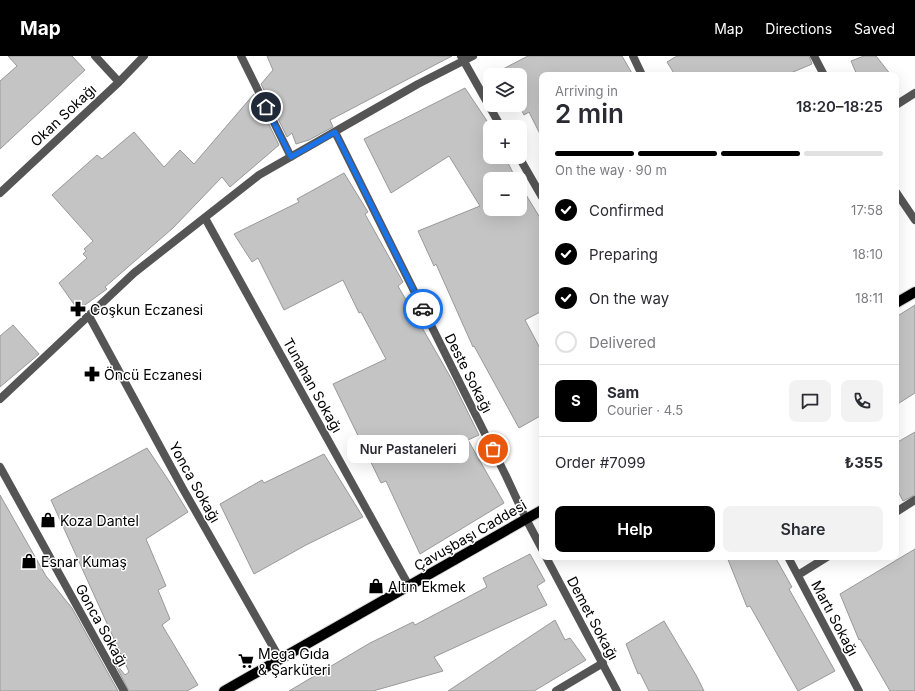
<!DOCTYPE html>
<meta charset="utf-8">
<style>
:root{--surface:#fff;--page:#f2f2f3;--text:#2b2b33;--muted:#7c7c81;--line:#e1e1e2;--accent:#000}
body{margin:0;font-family:Inter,sans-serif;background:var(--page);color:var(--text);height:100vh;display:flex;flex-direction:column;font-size:15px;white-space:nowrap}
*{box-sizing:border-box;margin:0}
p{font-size:13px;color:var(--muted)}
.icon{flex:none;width:22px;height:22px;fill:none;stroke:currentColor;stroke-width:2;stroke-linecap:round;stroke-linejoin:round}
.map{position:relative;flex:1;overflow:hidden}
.sheet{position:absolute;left:539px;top:16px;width:360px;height:488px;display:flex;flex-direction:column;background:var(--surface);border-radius:8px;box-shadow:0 4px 16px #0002}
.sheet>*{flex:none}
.controls{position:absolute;left:483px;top:12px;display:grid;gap:8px}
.controls a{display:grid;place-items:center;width:44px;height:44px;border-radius:8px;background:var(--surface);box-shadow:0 4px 16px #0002;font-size:20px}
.pin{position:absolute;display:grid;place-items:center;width:34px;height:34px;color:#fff;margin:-17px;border:2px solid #fff;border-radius:50%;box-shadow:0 1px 4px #0007}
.courier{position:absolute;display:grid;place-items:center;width:40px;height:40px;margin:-20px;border:3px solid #1a73e8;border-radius:50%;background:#fff;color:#222;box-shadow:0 1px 5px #0007}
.bubble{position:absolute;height:28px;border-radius:8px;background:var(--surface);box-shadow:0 4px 16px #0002;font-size:13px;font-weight:600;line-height:28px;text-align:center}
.summary em{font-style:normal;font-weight:600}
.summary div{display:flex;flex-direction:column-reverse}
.summary{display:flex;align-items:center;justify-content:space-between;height:68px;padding:0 16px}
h1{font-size:26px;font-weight:600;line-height:30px}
.bar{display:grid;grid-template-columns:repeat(4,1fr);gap:6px 4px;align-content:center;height:48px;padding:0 16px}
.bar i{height:5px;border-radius:3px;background:var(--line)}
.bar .on{background:var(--accent)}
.bar p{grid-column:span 4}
.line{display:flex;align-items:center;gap:10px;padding:0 16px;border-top:1px solid var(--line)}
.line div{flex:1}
.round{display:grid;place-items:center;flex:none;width:42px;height:42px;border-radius:8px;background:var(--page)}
ol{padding:0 16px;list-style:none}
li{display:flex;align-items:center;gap:12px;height:44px}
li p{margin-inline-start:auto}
li .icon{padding:4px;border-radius:50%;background:var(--accent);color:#fff;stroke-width:4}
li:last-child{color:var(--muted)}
li i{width:22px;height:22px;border:2px solid var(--line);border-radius:50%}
.button{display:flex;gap:8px;margin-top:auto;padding:8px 16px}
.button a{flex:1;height:46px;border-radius:8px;background:var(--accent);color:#fff;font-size:16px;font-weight:600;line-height:46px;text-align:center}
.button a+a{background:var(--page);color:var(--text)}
header{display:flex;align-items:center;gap:24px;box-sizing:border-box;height:56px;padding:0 20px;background:var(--accent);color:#fff}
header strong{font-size:19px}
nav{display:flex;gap:22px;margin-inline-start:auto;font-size:14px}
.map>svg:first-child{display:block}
.building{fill:#c4c4c4;stroke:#999}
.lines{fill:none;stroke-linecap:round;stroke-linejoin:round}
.primary-casing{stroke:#dbdbdb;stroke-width:12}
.pedestrian{stroke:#555;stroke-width:8}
.minor{stroke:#555;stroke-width:8}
.primary{stroke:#000;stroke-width:10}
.done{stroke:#595959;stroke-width:4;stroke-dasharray:0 7.2}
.route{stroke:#1a73e8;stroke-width:5}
.labels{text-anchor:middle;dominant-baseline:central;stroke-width:3;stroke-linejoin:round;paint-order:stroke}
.street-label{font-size:14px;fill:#000;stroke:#fff}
.poi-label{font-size:14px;fill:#000;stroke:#fff;text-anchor:start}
</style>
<header>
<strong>Map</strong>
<nav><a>Map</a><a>Directions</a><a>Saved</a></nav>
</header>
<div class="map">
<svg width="915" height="635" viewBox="0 0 915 635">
<rect width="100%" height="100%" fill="#fff"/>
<path class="building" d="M8,0H72L85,14L0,93V25L17,10Z
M267,0H452L330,64L333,71L309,84L296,88L292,77L287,81L261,28L273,14Z
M528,0H622L633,19H542V82L529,56L524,59L519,49H520V19H504L501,14Z
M677,0H809L812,8L786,19H675L667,6Z
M864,0H876L891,19H857L851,5Z
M465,32L491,71H488L490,74V101H505L516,123H490V153H520V129L542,165V255L525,264L542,296V359L519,372L474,290L473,291L436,208L434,210L418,175L480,150L449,100L391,137L364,83Z
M254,38L279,89L230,131L222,121L173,172L105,231L107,233L78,254L59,227L87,202L83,198L86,195L84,193L93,185L52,139L97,99L102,103L134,76L164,111L180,94L194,108Z
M344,117L368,156L365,158L403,226L398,230L451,322L479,379L468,384L504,447L420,498L386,425L381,427L333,328L386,303L361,256L359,257L343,224L284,254L258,202L252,206L234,178L299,146L297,143Z
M915,249V337L896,349V261Z
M13,269L39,298L0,331V280Z
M915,376V439L903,445L896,431V387Z
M147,392L169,425L188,456L146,483L166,530L158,534L170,563L162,569L198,629L187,635H129L113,604L125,619L129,616L51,444Z
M324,398L363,461L306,489L254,518L220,448L262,424L264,427Z
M0,439L46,520L72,552L118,635H0Z
M915,493V635H890L860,583L859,584L840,538Z
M530,498L545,525L537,530L547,549L434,601L443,615L373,635H289L370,587L413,566L415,569L487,531L483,522Z
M727,501H775L792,531L789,533L835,615L798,635L750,550L747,551Z
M555,564L565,584L570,582L586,604L534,635H448Z
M664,565L696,619L704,635H649L640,617L638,618L626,588Z"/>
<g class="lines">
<defs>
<path id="primary" d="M896,247L915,236
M224,635L542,454"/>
</defs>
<use href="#primary" class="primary-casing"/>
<path class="pedestrian" d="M205,162L409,530
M0,411L124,635"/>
<path class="minor" d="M95,0L119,26
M241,0L291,101
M461,0L501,71
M633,0L642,19
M814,0L824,19
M896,49L915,37
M335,76L506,420L526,463L542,493
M519,101L542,141
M896,136L915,164
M0,137L119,26L144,0
M89,260L183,433L280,603
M0,343L134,217L259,119L418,28L473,0
M896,456L915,444
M546,501L617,635
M788,501L859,635
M798,519L827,501
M556,635L603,607"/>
<use href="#primary" class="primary"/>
</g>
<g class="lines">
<path class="done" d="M423,253L493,393"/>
<path class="route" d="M266,51L291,101L335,76L423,253"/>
</g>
<defs>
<symbol id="pharmacy-bare" viewBox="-9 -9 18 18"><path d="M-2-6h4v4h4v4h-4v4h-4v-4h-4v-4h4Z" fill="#000" stroke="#fff" stroke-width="2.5" paint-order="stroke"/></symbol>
<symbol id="shop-bare" viewBox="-9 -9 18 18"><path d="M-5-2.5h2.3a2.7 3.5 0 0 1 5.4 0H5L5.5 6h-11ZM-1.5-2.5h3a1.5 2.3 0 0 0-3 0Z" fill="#000" stroke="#fff" stroke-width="2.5" paint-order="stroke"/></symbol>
<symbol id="supermarket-bare" viewBox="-9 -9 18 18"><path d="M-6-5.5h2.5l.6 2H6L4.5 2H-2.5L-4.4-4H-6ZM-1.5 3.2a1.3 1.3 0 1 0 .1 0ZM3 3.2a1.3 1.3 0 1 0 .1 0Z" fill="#000" stroke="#fff" stroke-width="2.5" paint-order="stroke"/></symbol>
</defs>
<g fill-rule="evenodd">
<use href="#pharmacy-bare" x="67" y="242" width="22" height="22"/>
<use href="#pharmacy-bare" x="81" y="307" width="22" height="22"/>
<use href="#shop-bare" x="37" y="453" width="22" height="22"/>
<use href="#shop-bare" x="18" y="494" width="22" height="22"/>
<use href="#shop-bare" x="365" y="519" width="22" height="22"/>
<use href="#supermarket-bare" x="235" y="594" width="22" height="22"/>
</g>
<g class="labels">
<g class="street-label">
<text transform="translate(63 59) rotate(-43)">Okan Sokağı</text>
<text transform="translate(469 317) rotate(63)">Deste Sokağı</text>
<text transform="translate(313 329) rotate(61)">Tunahan Sokağı</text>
<text transform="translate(195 426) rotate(61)">Yonca Sokağı</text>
<text transform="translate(470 479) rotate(-30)">Çavuşbaşı Caddesi</text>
<text transform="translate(593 562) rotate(62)">Demet Sokağı</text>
<text transform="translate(835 562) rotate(62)">Martı Sokağı</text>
<text transform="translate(102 569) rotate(61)">Gonca Sokağı</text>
</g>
<g class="poi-label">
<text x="90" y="253">Coşkun Eczanesi</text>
<text x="104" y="318">Öncü Eczanesi</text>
<text x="60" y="464">Koza Dantel</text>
<text x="41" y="505">Esnar Kumaş</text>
<text x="388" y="530">Altın Ekmek</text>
<text x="258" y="597">Mega Gıda<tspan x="258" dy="16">&amp; Şarküteri</tspan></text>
</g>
</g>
</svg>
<div class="controls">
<a><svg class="icon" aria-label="layers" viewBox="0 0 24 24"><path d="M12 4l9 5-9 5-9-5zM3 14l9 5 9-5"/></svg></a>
<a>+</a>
<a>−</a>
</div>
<div class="pin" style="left:493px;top:393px;background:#ea580c"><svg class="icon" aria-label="bag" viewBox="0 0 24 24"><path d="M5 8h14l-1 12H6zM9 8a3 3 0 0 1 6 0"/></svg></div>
<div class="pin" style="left:266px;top:51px;background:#1f2937"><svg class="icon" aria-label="home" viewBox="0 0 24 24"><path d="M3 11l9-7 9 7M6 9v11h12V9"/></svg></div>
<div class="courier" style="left:423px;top:253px"><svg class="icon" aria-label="car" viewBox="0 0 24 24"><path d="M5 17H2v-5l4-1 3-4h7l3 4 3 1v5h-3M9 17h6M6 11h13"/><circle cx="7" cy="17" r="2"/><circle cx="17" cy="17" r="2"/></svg></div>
<div class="bubble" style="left:347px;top:379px;width:122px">Nur Pastaneleri</div>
<section class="sheet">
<div class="summary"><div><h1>2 min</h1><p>Arriving in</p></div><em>18:20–18:25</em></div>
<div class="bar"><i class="on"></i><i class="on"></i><i class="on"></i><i></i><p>On the way · 90 m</p></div>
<ol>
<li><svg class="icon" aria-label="check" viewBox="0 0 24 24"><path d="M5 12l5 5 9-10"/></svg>Confirmed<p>17:58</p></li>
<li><svg class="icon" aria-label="check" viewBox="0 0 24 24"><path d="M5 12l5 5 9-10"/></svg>Preparing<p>18:10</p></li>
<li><svg class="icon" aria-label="check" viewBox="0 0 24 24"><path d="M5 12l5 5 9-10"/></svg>On the way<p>18:11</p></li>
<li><i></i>Delivered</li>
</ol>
<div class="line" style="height:72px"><b class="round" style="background:var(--accent);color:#fff">S</b><div><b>Sam</b><p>Courier · 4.5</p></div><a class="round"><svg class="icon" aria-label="chat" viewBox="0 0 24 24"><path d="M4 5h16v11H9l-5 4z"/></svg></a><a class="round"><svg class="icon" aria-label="phone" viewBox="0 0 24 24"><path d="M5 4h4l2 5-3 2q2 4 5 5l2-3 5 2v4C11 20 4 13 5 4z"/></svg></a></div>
<div class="line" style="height:52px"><div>Order #7099</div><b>₺355</b></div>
<div class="button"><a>Help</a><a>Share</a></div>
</section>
</div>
